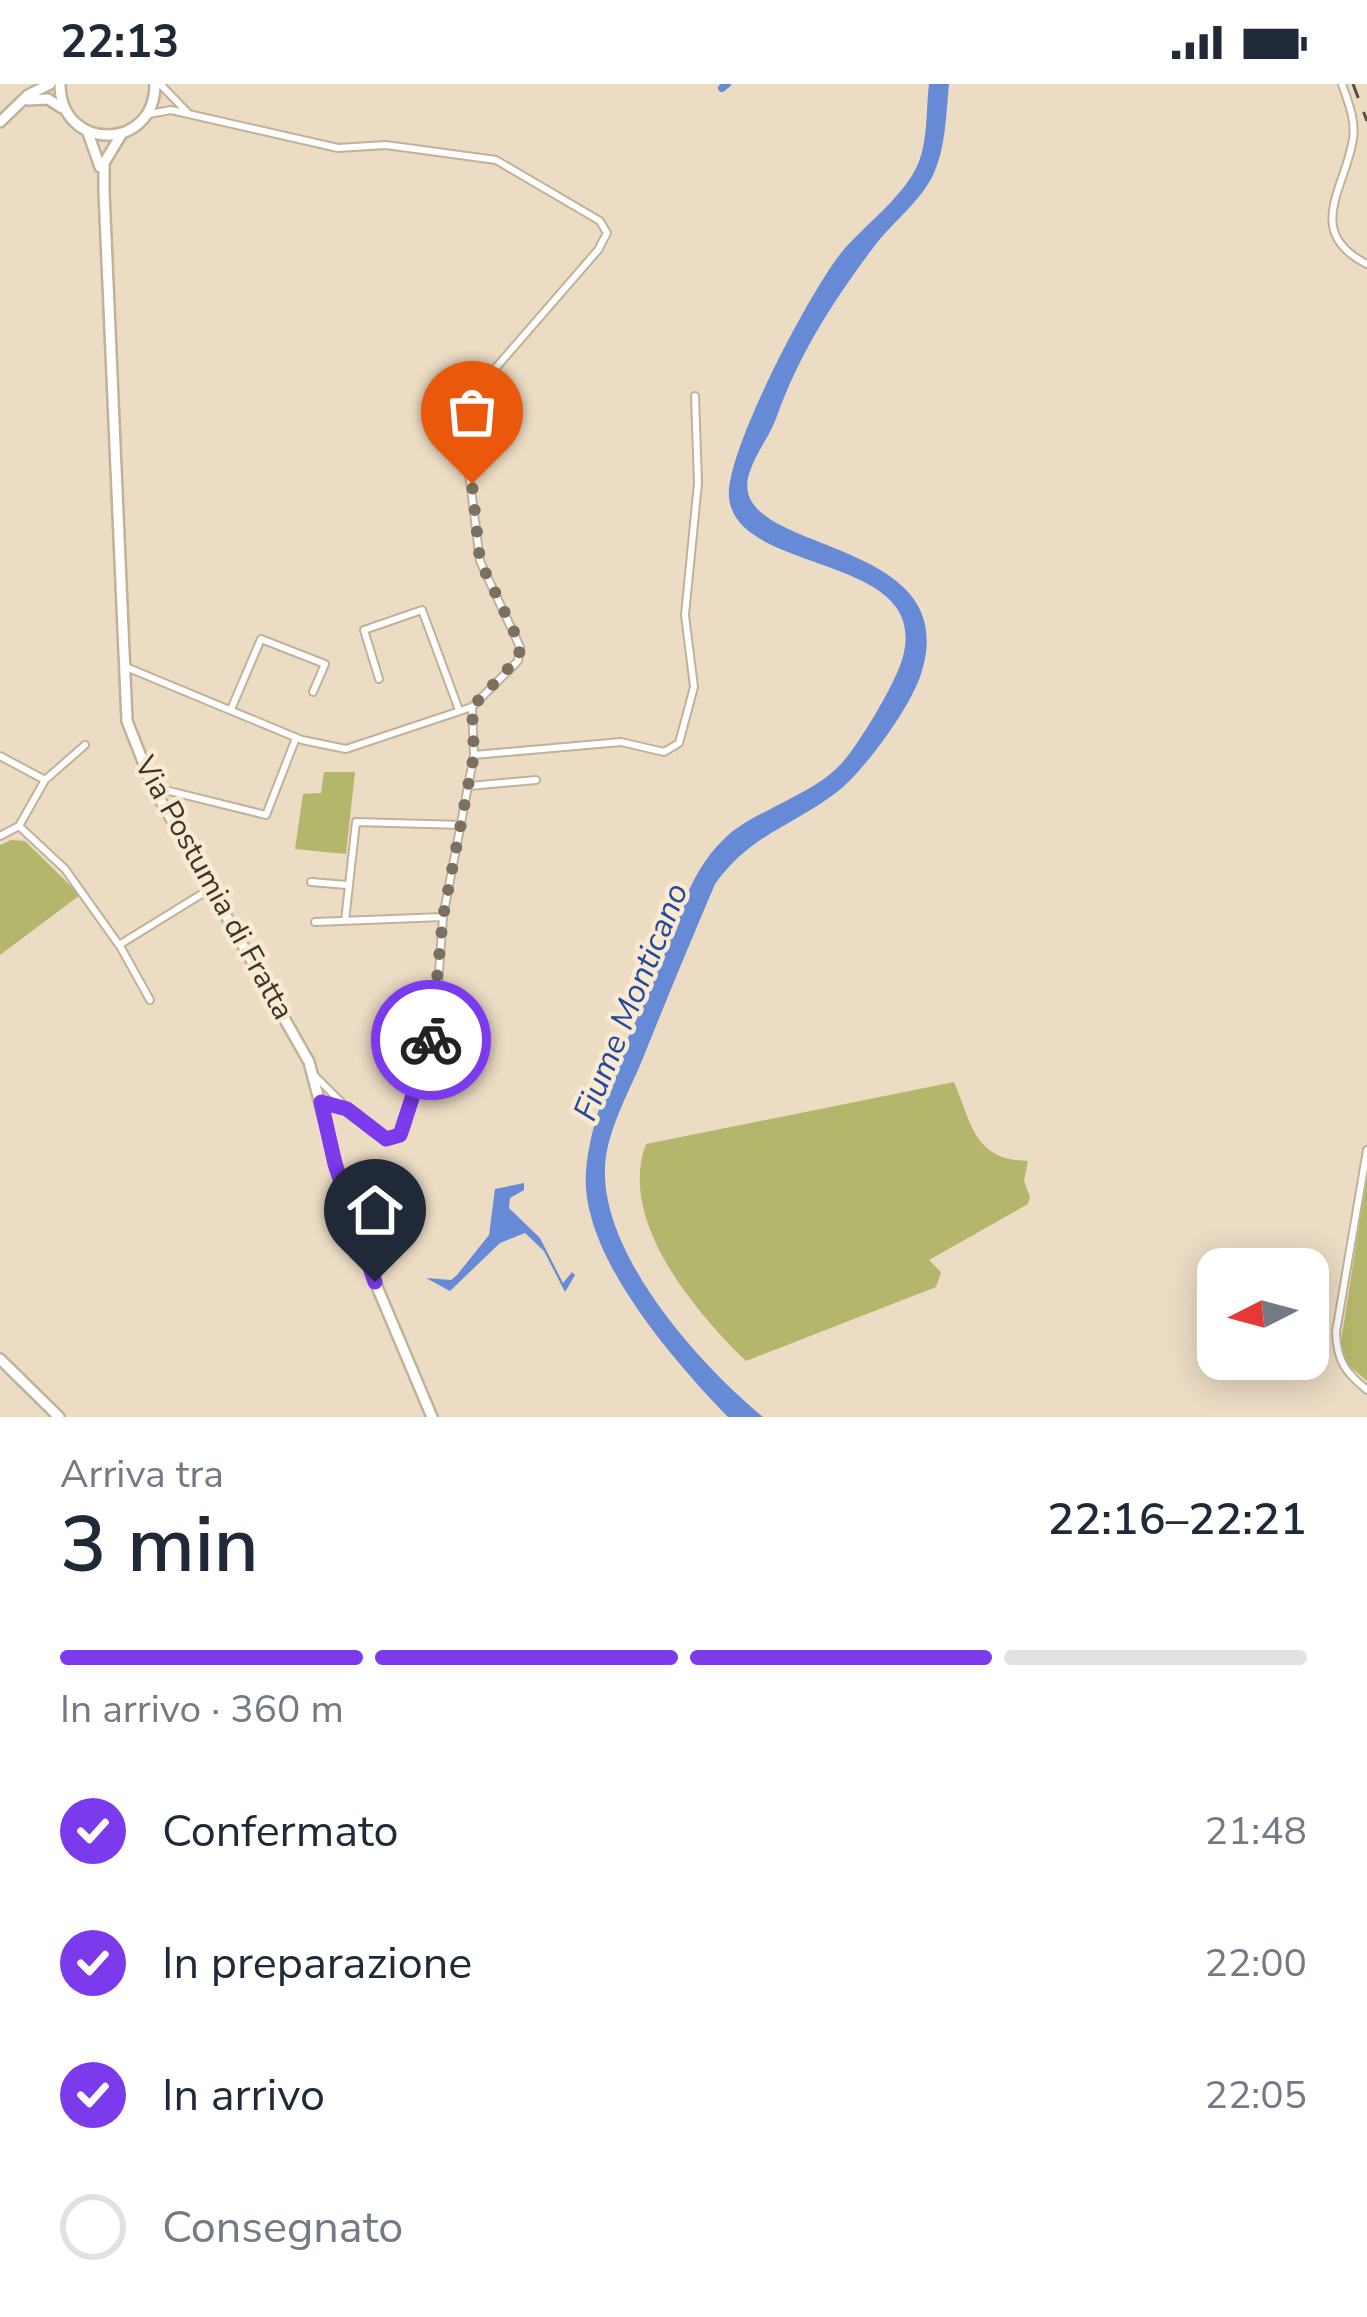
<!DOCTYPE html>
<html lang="it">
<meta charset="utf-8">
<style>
:root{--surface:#fff;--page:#f6f6f7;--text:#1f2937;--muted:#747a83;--line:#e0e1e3;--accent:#7c3aed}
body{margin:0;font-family:"Nunito Sans",sans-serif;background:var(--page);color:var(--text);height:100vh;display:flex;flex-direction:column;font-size:45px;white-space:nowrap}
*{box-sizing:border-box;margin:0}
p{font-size:39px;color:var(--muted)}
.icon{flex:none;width:66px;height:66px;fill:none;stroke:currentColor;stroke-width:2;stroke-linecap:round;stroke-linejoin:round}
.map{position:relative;height:1333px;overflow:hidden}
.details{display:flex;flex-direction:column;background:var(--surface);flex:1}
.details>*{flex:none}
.needle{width:78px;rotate:264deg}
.buttons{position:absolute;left:1197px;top:1164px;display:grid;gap:24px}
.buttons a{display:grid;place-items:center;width:132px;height:132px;border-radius:24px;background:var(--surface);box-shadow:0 6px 30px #0003;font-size:60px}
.pin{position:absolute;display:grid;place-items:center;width:102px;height:102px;color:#fff;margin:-123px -51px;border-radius:50% 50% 50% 0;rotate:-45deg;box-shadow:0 0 12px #0007}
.pin .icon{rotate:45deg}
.courier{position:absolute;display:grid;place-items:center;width:120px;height:120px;margin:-60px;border:9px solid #7c3aed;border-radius:50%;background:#fff;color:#222;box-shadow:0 3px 15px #0007}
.headline em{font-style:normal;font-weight:600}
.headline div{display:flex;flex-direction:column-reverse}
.headline{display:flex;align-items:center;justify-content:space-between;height:204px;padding:0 60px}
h1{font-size:78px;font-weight:600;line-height:90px}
.bar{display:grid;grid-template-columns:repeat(4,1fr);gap:18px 12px;align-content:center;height:144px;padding:0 60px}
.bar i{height:15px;border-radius:9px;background:var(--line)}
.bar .active{background:var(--accent)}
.bar p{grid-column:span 4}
ol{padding:0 60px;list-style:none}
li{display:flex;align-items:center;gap:36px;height:132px}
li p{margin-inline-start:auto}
li .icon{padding:12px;border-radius:50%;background:var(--accent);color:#fff;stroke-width:4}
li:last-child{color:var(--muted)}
li i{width:66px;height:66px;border:6px solid var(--line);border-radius:50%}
.status{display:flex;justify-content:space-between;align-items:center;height:84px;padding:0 60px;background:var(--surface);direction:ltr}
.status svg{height:33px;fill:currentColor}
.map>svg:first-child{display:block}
.green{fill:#b3b66b}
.water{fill:#668ad6}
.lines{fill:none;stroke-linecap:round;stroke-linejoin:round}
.canal{stroke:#668ad6;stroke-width:8}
.minor-casing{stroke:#c0b29a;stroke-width:10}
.secondary-casing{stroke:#c0b29a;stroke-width:14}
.primary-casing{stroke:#c0b29a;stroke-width:14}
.minor{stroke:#fff;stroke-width:6}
.secondary{stroke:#fff;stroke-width:9}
.primary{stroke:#fff;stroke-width:9}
.rail{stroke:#575044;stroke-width:3;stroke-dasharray:15 15;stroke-linecap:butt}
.done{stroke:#797061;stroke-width:12;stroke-dasharray:0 21.6}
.route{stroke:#7c3aed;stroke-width:15}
.labels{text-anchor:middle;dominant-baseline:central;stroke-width:9;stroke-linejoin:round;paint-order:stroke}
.street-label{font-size:30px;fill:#3b362c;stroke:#f9ead1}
.water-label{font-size:33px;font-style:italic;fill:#2449a3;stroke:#f9ead1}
</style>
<div class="status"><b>22:13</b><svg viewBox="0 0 49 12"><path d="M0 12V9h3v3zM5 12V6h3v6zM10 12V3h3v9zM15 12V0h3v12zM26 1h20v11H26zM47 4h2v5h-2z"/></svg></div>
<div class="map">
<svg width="1367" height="1333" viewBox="0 0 1367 1333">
<rect width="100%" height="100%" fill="#ecdcc4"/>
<path class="green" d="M324,688H355L346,770L295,765L303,710L321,709Z
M11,756L25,757L80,811L0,871V761Z
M954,998C972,1040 974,1076 1028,1077L1024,1097L1030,1113L1028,1120L929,1176L941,1188L936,1203L746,1277C695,1228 617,1135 646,1060Z
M1367,1090V1297L1347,1280L1341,1258Z"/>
<path class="water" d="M929,0H949C946,29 946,62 934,89C922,116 894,137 876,160C835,214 800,268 777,332C770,352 755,370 749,390C724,473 967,447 921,590C910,624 865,686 837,708C791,743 751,750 715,800C690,859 665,919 641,979C627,1012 607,1047 605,1083C601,1171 699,1280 763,1333H728C674,1277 580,1171 586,1088C591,1023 626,961 652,901C671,856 686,791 723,756C741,738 762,730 784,718C801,709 823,698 837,684C855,668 895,600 902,576C935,467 736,493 729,413C725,368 811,206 841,169C865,140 903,114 918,80C928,57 926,25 929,0Z
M524,1099V1106L510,1114L509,1124L540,1154L563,1199L572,1188L575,1191L565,1208L544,1167L525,1149L500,1159L450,1207L426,1194L451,1196L457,1191L489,1151L495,1105Z"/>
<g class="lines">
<path class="canal" d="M722,4L727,0"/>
<defs>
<path id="minor" d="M160,0L188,29
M1342,0C1348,18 1356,36 1353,55C1346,103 1303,148 1367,180
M126,583L302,656L346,665L472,623L518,577L520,563L480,477L466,365L469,342L487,294L598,166L607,149L600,137L496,76L386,61L338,64L171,26L149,30
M379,595L364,546L422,526L459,626
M232,623L261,555L325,580L313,608
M474,671L621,658L664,668L679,659L694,603L685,531L698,399L695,312
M0,672L45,696
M469,702L536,696
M153,703L266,731L296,654
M19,742L65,785L119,861L213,803
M0,752L19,742L45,696L85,661
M311,798L347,801
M345,837L356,738L462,741
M315,838L443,833
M120,862L150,916
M314,991L345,1022
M321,1018L347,1025L386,1055L405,1046L435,940L443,833L474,671L472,623
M1367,1066L1336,1248C1337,1277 1345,1288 1367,1306"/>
<path id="secondary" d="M88,49L100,83
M121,51L104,79V108L127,637L153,703L309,978L336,1080L375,1198L432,1333
M0,1275L59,1333"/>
<path id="primary" d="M60,0C60,68 155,68 155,0
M28,16L48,15L62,24
M0,38L28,11L50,0"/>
</defs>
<use href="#minor" class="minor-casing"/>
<use href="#secondary" class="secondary-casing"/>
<use href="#primary" class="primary-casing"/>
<use href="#minor" class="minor"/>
<use href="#secondary" class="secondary"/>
<use href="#primary" class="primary"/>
<path class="rail" d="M1353,0L1367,37"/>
</g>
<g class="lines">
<path class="done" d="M431,956L443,833L474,671L472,623L520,572L517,554L480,477L472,400"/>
<path class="route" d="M375,1198L335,1080L321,1018L347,1025L386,1055L400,1051L431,956"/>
</g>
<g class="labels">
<g class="street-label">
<text transform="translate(214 804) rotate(61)">Via Postumia di Fratta</text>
</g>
<g class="water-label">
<text transform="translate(631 918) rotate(-68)">Fiume Monticano</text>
</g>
</g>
</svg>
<div class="buttons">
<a><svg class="needle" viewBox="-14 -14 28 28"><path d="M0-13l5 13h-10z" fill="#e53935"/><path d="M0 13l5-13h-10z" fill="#747a83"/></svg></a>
</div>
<div class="pin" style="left:472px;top:400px;background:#ea580c"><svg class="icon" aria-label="bag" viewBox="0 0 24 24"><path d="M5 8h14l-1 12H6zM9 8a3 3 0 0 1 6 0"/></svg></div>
<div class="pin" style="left:375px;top:1198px;background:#1f2937"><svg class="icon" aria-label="home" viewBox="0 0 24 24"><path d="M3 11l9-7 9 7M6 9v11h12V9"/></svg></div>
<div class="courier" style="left:431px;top:956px"><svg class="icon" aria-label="bike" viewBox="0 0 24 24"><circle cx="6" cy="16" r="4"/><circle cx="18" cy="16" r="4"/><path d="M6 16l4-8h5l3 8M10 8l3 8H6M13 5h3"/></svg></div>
</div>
<section class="details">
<div class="headline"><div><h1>3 min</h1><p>Arriva tra</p></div><em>22:16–22:21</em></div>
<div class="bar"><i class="active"></i><i class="active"></i><i class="active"></i><i></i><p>In arrivo · 360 m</p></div>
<ol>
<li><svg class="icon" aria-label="check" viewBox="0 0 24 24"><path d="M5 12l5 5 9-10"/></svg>Confermato<p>21:48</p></li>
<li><svg class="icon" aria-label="check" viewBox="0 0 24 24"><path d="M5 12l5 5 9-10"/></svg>In preparazione<p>22:00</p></li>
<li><svg class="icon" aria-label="check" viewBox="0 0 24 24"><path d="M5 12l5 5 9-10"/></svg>In arrivo<p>22:05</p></li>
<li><i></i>Consegnato</li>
</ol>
</section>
